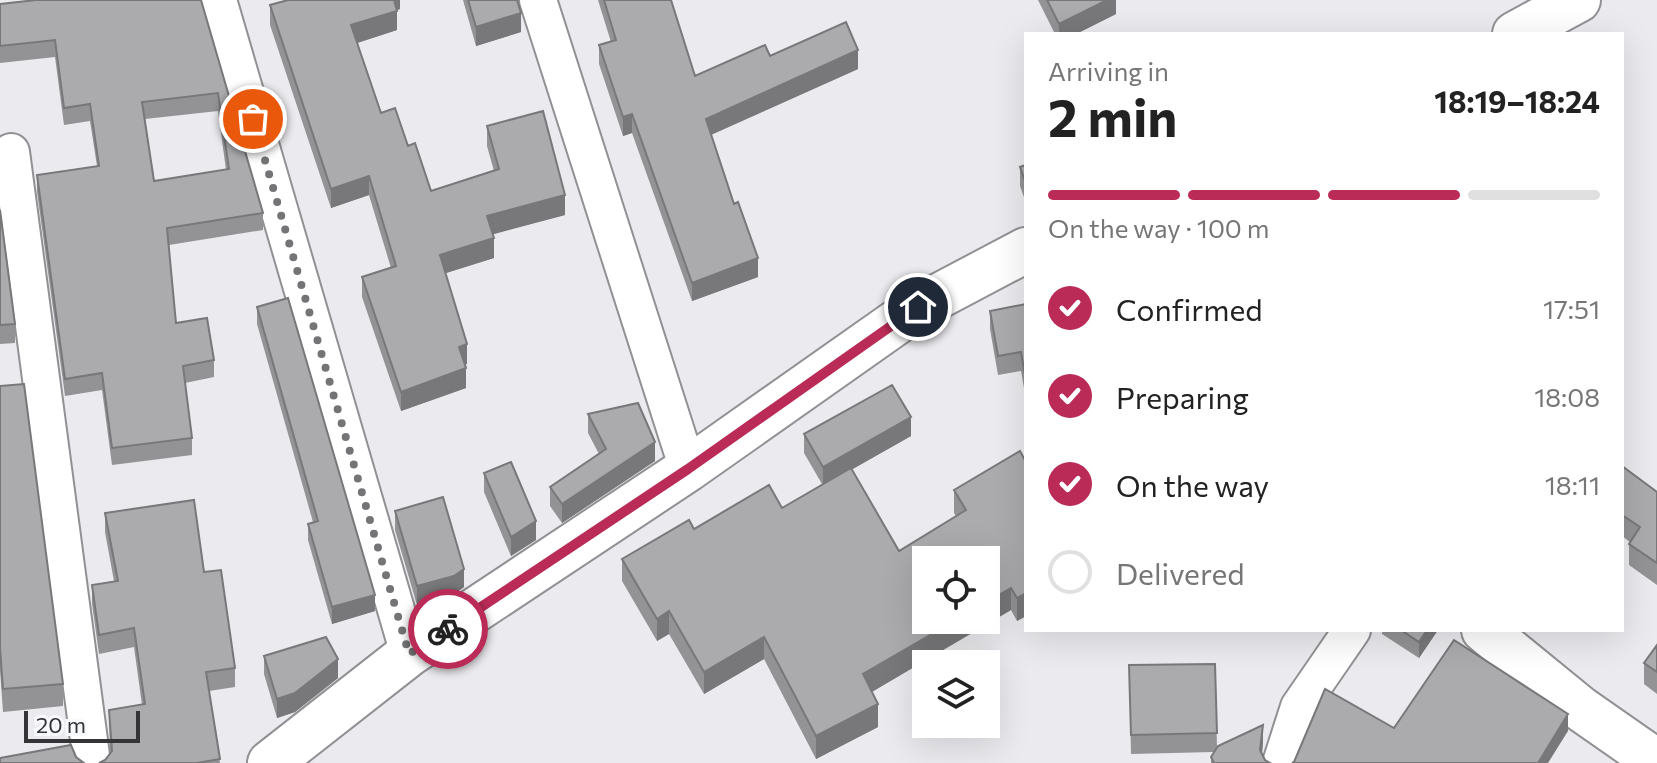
<!DOCTYPE html>
<meta charset="utf-8">
<style>
:root{--surface:#fff;--page:#f2f2f2;--text:#222;--muted:#767676;--line:#e0e0e0;--accent:#ba2b57}
body{margin:0;font-family:Commissioner,sans-serif;background:var(--page);color:var(--text);height:100vh;display:flex;flex-direction:column;font-size:30px;white-space:nowrap}
*{box-sizing:border-box;margin:0}
p{font-size:26px;color:var(--muted)}
.icon{flex:none;width:44px;height:44px;fill:none;stroke:currentColor;stroke-width:2;stroke-linecap:round;stroke-linejoin:round}
.map{position:relative;flex:1;overflow:hidden}
.drawer{position:absolute;left:1024px;top:32px;width:600px;height:600px;display:flex;flex-direction:column;background:var(--surface);border-radius:0px;box-shadow:0 8px 32px #0002}
.drawer>*{flex:none}
.fabs{position:absolute;left:912px;top:546px;display:grid;gap:16px}
.fabs a{display:grid;place-items:center;width:88px;height:88px;border-radius:0px;background:var(--surface);box-shadow:0 8px 32px #0002;font-size:40px}
.scale{position:absolute;left:24px;bottom:20px;width:116px;box-sizing:border-box;padding-left:8px;border:4px solid #343436;border-top:0;font-size:22px;line-height:28px;white-space:nowrap;color:#343436;-webkit-text-stroke:6px #f8f9fc;paint-order:stroke}
.pin{position:absolute;display:grid;place-items:center;width:68px;height:68px;color:#fff;margin:-34px;border:4px solid #fff;border-radius:50%;box-shadow:0 2px 8px #0007}
.courier{position:absolute;display:grid;place-items:center;width:80px;height:80px;margin:-40px;border:6px solid #ba2b57;border-radius:50%;background:#fff;color:#222;box-shadow:0 2px 10px #0007}
.overview em{font-style:normal;font-weight:700}
.overview div{display:flex;flex-direction:column-reverse}
.overview{display:flex;align-items:center;justify-content:space-between;height:136px;padding:0 24px}
h1{font-size:52px;font-weight:700;line-height:60px}
.bar{display:grid;grid-template-columns:repeat(4,1fr);gap:12px 8px;align-content:center;height:96px;padding:0 24px}
.bar i{height:10px;border-radius:6px;background:var(--line)}
.bar .active{background:var(--accent)}
.bar p{grid-column:span 4}
ol{padding:0 24px;list-style:none}
li{display:flex;align-items:center;gap:24px;height:88px}
li p{margin-inline-start:auto}
li .icon{padding:8px;border-radius:50%;background:var(--accent);color:#fff;stroke-width:4}
li:last-child{color:var(--muted)}
li i{width:44px;height:44px;border:4px solid var(--line);border-radius:50%}
.map>svg:first-child{display:block}
.lines{fill:none;stroke-linecap:round;stroke-linejoin:round}
.minor-casing{stroke:#919194;stroke-width:40}
.tertiary-casing{stroke:#919194;stroke-width:48}
.minor{stroke:#fff;stroke-width:36}
.tertiary{stroke:#fff;stroke-width:44}
.wall{fill:#939396;fill-rule:evenodd}
.shaded-wall{fill:#78787a}
.building{fill:#ababae;stroke:#78787a;stroke-width:2;fill-rule:evenodd}
.done{stroke:#747477;stroke-width:8;stroke-dasharray:0 14.4}
.route{stroke:#ba2b57;stroke-width:10}
</style>
<div class="map">
<svg width="1657" height="763" viewBox="0 0 1657 763">
<rect width="100%" height="100%" fill="#ebebef"/>
<g class="lines">
<defs>
<path id="minor" d="M218,0L409,654
M538,0L688,469
M11,152L92,763
M1281,763L1299,707L1352,630"/>
<path id="tertiary" d="M1515,34L1578,0
M1484,630L1581,709L1657,762
M270,763L409,654L688,469L918,307L1026,250"/>
</defs>
<use href="#minor" class="minor-casing"/>
<use href="#tertiary" class="tertiary-casing"/>
<use href="#minor" class="minor"/>
<use href="#tertiary" class="tertiary"/>
</g>
<path class="wall" d="M201,0L263,213V230L169,245L176,323L214,360V377L185,383L192,438V455L112,465L102,390L65,396L37,192V175L97,166L90,121L64,125L55,57L0,63V4ZM218,111L226,170L154,181L145,119Z
M400,0V9L397,10V30L357,43L381,113L408,146L431,191L494,171L487,146V126L565,215L492,234L494,258L445,273L467,364H465L466,388L401,411L362,297V277L391,268L369,195L331,208L270,25V5Z
M463,0H517L521,32L476,46Z
M598,0H671L695,76L770,56L858,69L711,135L758,277L692,301L632,133L623,136L599,64V45L611,42Z
M1038,0H1116V14L1076,34H1055Z
M1026,165V203L1020,186V167Z
M0,210L15,324V343L0,344Z
M1026,304V394H1025L1021,371L998,375L990,329V311Z
M257,307L375,611L332,624L308,540V524L313,522L257,324Z
M0,386L63,684V706L3,712L0,670Z
M588,414L655,461L562,523L550,506V487L599,454L588,433Z
M804,434L911,436L852,469L899,551L956,516L954,513V490L1026,462V616L1017,621L1011,610L872,692L878,727L816,759L764,659L704,694L669,634L657,641L622,581V559L694,529L782,508L822,484L804,453Z
M1622,466L1657,492V585L1629,565V544L1630,542L1622,536Z
M484,473L536,540L511,556L484,492Z
M395,511L464,587L454,594L417,605L395,530Z
M105,513L204,572L235,668V687L209,691L220,763H99L105,760L110,753L109,710L142,705L134,647L99,654L92,604V585L114,581L105,532Z
M1382,630H1438L1419,658L1382,634Z
M1657,645V694L1644,684V663Z
M264,656L338,678L295,712L277,718L264,674Z
M1215,664L1217,748L1263,742L1262,754L1265,760L1270,763H1211V757L1214,752L1131,754L1129,665Z"/>
<path class="shaded-wall" d="M391,0H400V9L391,12Z
M1107,0H1116V14L1076,34H1059V24Z
M397,11V30L351,45V25Z
M521,13V32L476,46V27Z
M858,50V69L706,137V119Z
M632,114V133L623,136V117Z
M369,176V195L331,208V189Z
M565,195V215L487,236V216Z
M494,238V258L440,275V255Z
M758,258V277L692,301V283Z
M467,344V364L459,366V347Z
M466,368V388L401,411V392Z
M911,417V436L823,486V467Z
M655,442V461L562,523V504Z
M536,521V540L511,556V537Z
M464,569V587L454,594L417,605V586Z
M1011,588V610L863,697V674L956,620H986V602Z
M1026,593V616L1017,621V598Z
M375,595V611L332,624V607Z
M669,611V634L657,641V619Z
M1427,630H1438L1419,658V642Z
M764,637V659L704,694V672Z
M338,659V678L295,712L277,718V699Z
M878,704V727L816,759V736Z
M1568,714V731L1548,763H1538Z
M1263,725V742L1261,763L1260,750Z"/>
<path class="building" d="M36,0H201L263,213L167,228L176,323L207,318L214,360L183,366L192,438L112,448L102,373L65,379L37,175L99,166L90,104L64,108L55,40L0,46V4ZM218,93L229,169L154,181L142,102Z
M288,0H394L397,11L351,25L381,113L395,108L408,146L415,143L431,191L499,169L487,126L543,111L565,195L487,216L494,238L440,255L467,344L459,347L466,368L401,392L362,277L396,266L369,176L331,189L270,5Z
M468,0H517L521,13L476,27Z
M604,0H671L695,76L765,45L770,56L846,22L858,50L706,119L734,204L738,202L758,258L692,283L632,114L623,117L599,45L616,40Z
M1047,0H1107L1059,24Z
M1026,165V184L1020,167Z
M0,210L15,324L0,325Z
M288,298L375,595L332,607L308,524L318,521L257,307Z
M1026,304V375H1025L1021,352L998,356L990,311Z
M24,384L63,684L3,689L0,648V386Z
M892,385L911,417L823,467L804,434Z
M638,403L655,442L562,504L550,487L606,449L588,414Z
M1020,451L1026,462V593L1017,598L1011,588L986,602V560H926V620H956L863,674L878,704L816,736L764,637L704,672L669,611L657,619L622,559L689,520L694,529L769,485L782,508L851,468L899,551L966,510L954,490Z
M511,462L536,521L511,537L484,473Z
M1622,466L1657,492V563L1629,544L1640,527L1622,515Z
M443,497L464,569L454,576L417,586L395,511Z
M194,500L204,572L221,570L235,668L206,672L220,759L197,763H99L105,760L112,751L109,710L145,704L134,628L99,635L92,585L118,581L105,513Z
M1401,630H1427L1419,642Z
M326,637L338,659L295,693L277,699L264,656Z
M1454,640L1568,714L1538,763H1292L1294,762L1325,689L1394,728Z
M1657,645V672L1644,663Z
M1215,664L1217,733L1131,735L1129,665Z
M1263,725L1260,750L1265,760L1270,763H1214L1211,757L1218,746Z
M71,745L76,757L84,763H0V758Z"/>
<g class="lines">
<path class="done" d="M253,119L409,654L448,629"/>
<path class="route" d="M448,629L688,469L918,307"/>
</g>
</svg>
<div class="fabs">
<a><svg class="icon" aria-label="locate" viewBox="0 0 24 24"><circle cx="12" cy="12" r="6"/><path d="M12 2v4M12 18v4M2 12h4M18 12h4"/></svg></a>
<a><svg class="icon" aria-label="layers" viewBox="0 0 24 24"><path d="M12 4l9 5-9 5-9-5zM3 14l9 5 9-5"/></svg></a>
</div>
<div class="scale">20 m</div>
<div class="pin" style="left:253px;top:119px;background:#ea580c"><svg class="icon" aria-label="bag" viewBox="0 0 24 24"><path d="M5 8h14l-1 12H6zM9 8a3 3 0 0 1 6 0"/></svg></div>
<div class="pin" style="left:918px;top:307px;background:#1f2937"><svg class="icon" aria-label="home" viewBox="0 0 24 24"><path d="M3 11l9-7 9 7M6 9v11h12V9"/></svg></div>
<div class="courier" style="left:448px;top:629px"><svg class="icon" aria-label="bike" viewBox="0 0 24 24"><circle cx="6" cy="16" r="4"/><circle cx="18" cy="16" r="4"/><path d="M6 16l4-8h5l3 8M10 8l3 8H6M13 5h3"/></svg></div>
<section class="drawer">
<div class="overview"><div><h1>2 min</h1><p>Arriving in</p></div><em>18:19–18:24</em></div>
<div class="bar"><i class="active"></i><i class="active"></i><i class="active"></i><i></i><p>On the way · 100 m</p></div>
<ol>
<li><svg class="icon" aria-label="check" viewBox="0 0 24 24"><path d="M5 12l5 5 9-10"/></svg>Confirmed<p>17:51</p></li>
<li><svg class="icon" aria-label="check" viewBox="0 0 24 24"><path d="M5 12l5 5 9-10"/></svg>Preparing<p>18:08</p></li>
<li><svg class="icon" aria-label="check" viewBox="0 0 24 24"><path d="M5 12l5 5 9-10"/></svg>On the way<p>18:11</p></li>
<li><i></i>Delivered</li>
</ol>
</section>
</div>
